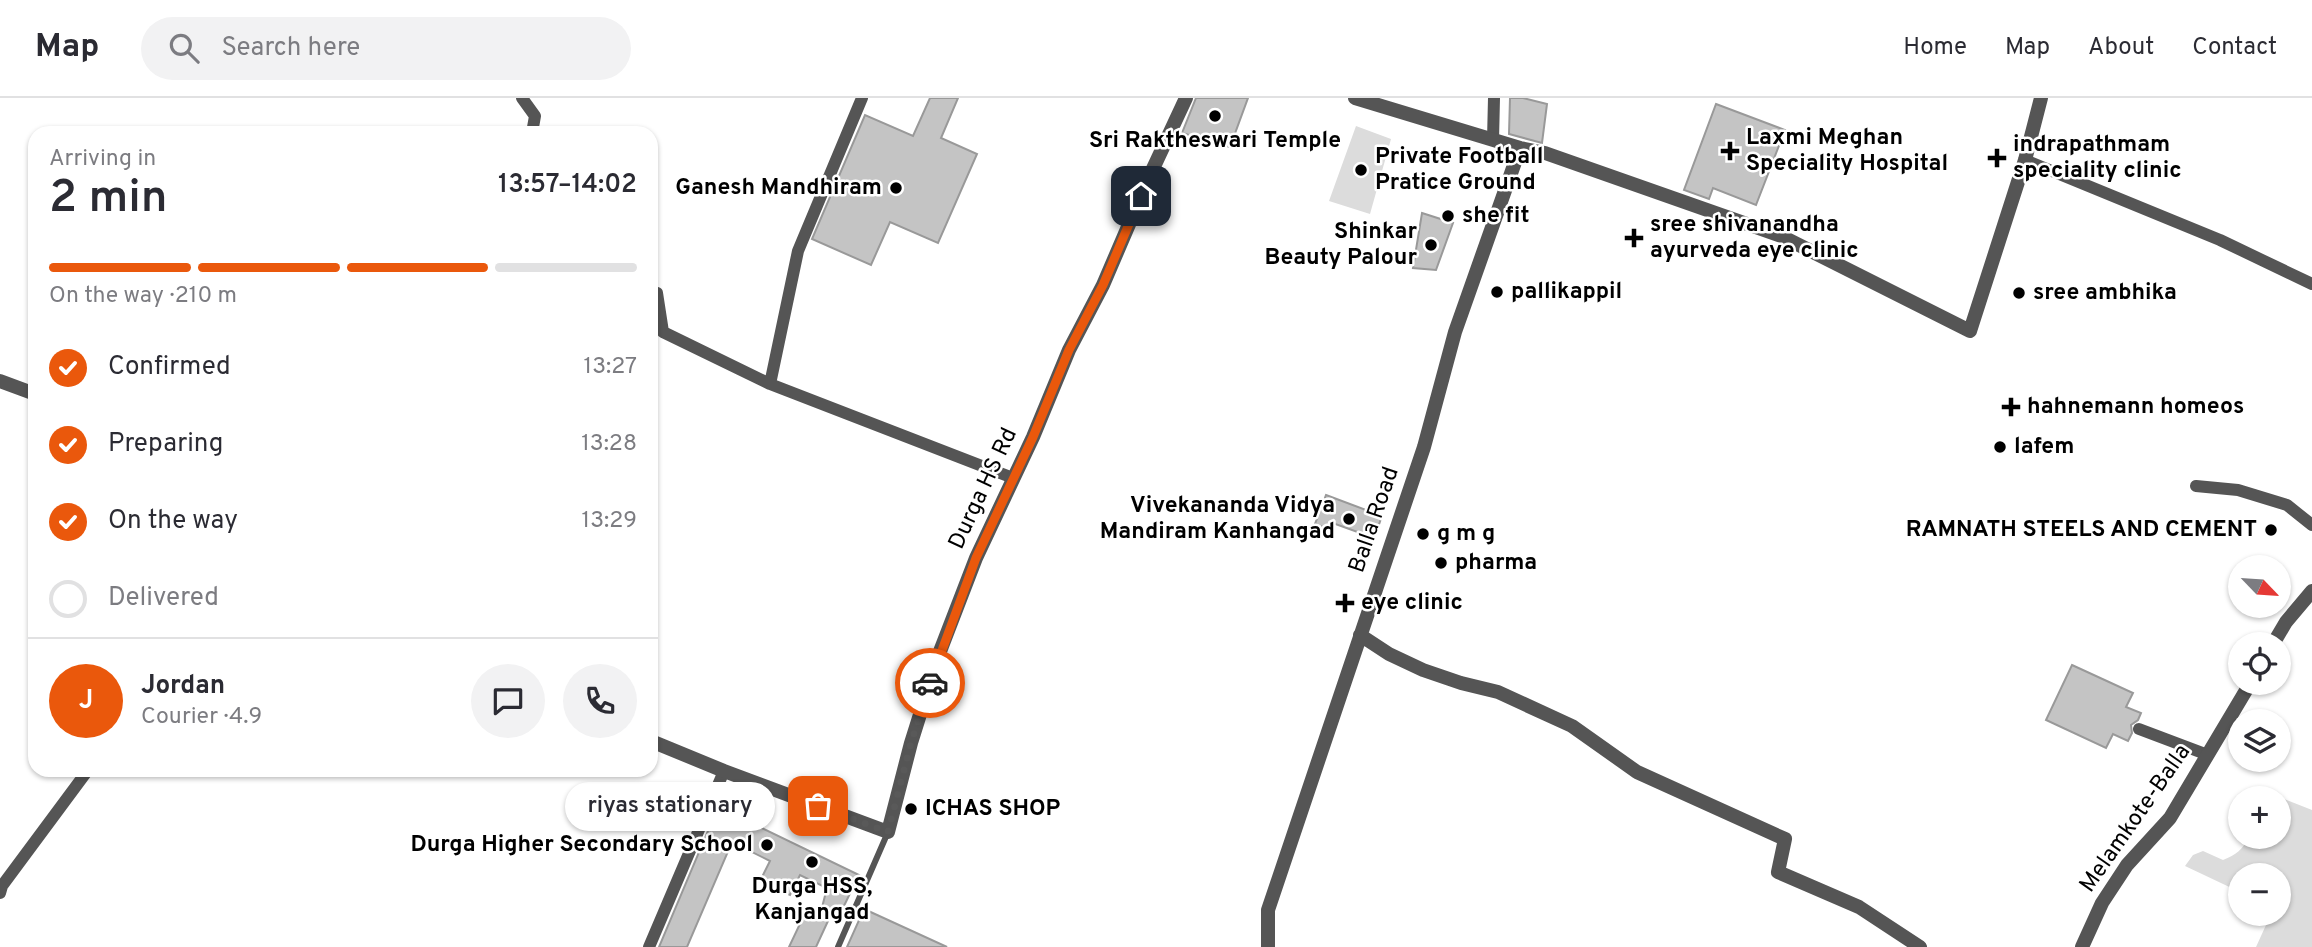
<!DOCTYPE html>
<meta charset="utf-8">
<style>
:root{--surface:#fff;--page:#f2f2f3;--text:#2b2b33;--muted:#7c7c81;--line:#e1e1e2;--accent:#ea580c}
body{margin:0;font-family:Overpass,sans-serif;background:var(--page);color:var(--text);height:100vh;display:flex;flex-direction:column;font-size:26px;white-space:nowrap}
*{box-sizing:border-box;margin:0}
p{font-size:23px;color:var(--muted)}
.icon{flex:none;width:38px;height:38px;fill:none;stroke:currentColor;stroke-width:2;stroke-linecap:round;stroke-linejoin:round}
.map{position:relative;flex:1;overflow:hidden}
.sheet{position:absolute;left:28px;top:28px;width:630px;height:651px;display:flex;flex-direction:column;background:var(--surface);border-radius:21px;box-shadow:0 2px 5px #0004}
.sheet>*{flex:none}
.needle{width:46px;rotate:115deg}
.controls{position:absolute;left:2228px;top:457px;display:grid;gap:14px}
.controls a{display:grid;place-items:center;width:63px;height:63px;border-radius:50%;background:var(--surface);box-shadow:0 2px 5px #0004;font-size:35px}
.pin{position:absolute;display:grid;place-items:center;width:60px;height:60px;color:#fff;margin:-30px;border-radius:14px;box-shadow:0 4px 10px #0006}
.courier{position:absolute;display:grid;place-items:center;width:70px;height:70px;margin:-35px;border:5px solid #ea580c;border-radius:50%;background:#fff;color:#222;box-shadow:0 2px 9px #0007}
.bubble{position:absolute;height:49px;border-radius:24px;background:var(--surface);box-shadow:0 2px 5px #0004;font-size:23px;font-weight:600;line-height:49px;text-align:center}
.headline em{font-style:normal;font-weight:600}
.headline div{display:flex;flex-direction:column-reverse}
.headline{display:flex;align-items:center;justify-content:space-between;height:119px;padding:0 21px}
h1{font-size:46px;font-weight:600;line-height:52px}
.bar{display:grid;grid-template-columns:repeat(4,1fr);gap:10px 7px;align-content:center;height:84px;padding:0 21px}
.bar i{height:9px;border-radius:5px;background:var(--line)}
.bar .selected{background:var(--accent)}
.bar p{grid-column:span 4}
.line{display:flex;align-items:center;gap:18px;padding:0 21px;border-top:2px solid var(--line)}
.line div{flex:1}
.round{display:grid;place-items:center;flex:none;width:74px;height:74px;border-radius:37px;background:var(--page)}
ol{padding:0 21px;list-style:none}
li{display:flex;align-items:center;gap:21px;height:77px}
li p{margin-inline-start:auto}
li .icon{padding:7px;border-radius:50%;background:var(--accent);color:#fff;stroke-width:4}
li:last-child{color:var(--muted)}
li i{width:38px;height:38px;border:4px solid var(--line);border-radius:50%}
header{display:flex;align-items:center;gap:42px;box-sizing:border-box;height:98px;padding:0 35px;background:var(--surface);border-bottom:2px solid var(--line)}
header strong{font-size:33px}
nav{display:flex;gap:38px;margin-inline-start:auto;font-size:24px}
.search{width:490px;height:63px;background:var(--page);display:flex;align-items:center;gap:18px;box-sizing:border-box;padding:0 24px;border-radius:38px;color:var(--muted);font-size:26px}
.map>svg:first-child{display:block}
.grass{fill:#dcdcdc}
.building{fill:#c4c4c4;stroke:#999;stroke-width:2}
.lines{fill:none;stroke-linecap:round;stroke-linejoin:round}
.service{stroke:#555;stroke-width:6}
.minor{stroke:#555;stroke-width:12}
.tertiary{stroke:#555;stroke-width:14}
.done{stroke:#595959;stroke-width:7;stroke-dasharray:0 12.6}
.route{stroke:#ea580c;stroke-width:9}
.poi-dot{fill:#000;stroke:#fff;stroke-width:2.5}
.labels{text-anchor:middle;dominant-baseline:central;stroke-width:5;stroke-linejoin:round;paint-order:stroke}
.poi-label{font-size:23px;font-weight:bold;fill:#000;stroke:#fff;text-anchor:start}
.street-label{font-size:23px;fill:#000;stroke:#fff}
</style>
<header>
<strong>Map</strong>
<div class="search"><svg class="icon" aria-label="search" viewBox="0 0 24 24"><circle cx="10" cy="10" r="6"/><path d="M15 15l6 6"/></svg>Search here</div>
<nav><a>Home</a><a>Map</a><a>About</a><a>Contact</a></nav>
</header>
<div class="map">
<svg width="2312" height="849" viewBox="0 0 2312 849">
<rect width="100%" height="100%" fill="#fff"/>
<path class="grass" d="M1356,28L1391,41L1370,116L1329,103Z
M2274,697L2312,712V849H2256L2271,816H2278V777H2240V794L2185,768L2193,757L2203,753L2223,762C2236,757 2243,751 2249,739L2278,738V700H2269Z"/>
<path class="building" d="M930,0H958L941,40L977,56L938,145L890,124L871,167L812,141L865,17L913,38Z
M1196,0H1248L1230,49L1182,35Z
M1510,0H1523L1547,6L1542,45L1509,36Z
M1716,6L1785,32L1756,107L1713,90L1709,101L1684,92Z
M1422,115L1453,125L1436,172L1413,170Z
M1326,397L1382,418L1374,440L1330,424L1328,431L1315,426Z
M2072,567L2133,595L2126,609L2141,615L2138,622L2131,627L2132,635L2128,643L2113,636L2106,650L2046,622Z
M718,709L859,777L841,814L834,810L816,849H789L807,811L820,817L827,790L800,777L790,797L760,783L770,763L732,744L687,849H659Z
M864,811L947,849H847Z"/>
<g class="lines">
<path class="service" d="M838,849L888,734"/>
<path class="minor" d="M522,0L535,18L532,35
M1493,42L1494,0
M2025,62L2220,142L2312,186
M651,193L657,195L663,234L770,286L1013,380
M770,286L798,153L862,0
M2196,388L2238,392L2287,407L2312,427
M2139,631L2208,657
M0,795L2,788L88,672
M649,849L724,673"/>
<path class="tertiary" d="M1355,0L1520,50L1545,55L1781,138L1970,233L2025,62L2041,0
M0,283L35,296
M1360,537L1389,556L1423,572L1461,585L1498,594L1572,628L1637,674L1785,741L1778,774L1859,809L1920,849
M2273,546L2286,524L2312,493
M651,643L724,673L888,734L911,645L939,556L976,460L1033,339L1069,252L1103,187L1151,75L1186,0
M1268,849V812L1424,349L1455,234L1520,50
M2082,849L2102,805L2127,767L2170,720L2251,584"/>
</g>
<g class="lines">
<path class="done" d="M818,708L888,734L911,645L930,585"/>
<path class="route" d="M930,585L976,460L1033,339L1069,252L1103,187L1141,98"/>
</g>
<g class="poi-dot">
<circle cx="1215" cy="18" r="7"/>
<path d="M1726.5 42.5h7v7h7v7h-7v7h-7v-7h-7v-7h7z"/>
<path d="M1993.5 49.5h7v7h7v7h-7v7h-7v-7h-7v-7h7z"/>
<circle cx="1361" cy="72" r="7"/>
<circle cx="896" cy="90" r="7"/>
<circle cx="1448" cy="118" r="7"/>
<path d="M1630.5 129.5h7v7h7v7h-7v7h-7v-7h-7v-7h7z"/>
<circle cx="1431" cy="147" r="7"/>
<circle cx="1497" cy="194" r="7"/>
<circle cx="2019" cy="195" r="7"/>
<path d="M2007.5 298.5h7v7h7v7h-7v7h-7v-7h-7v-7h7z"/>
<circle cx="2000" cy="349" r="7"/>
<circle cx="1349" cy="421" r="7"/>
<circle cx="2271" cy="432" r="7"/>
<circle cx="1423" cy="436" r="7"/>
<circle cx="1441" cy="465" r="7"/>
<path d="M1341.5 494.5h7v7h7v7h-7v7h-7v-7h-7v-7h7z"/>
<circle cx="911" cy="711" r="7"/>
<circle cx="767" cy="747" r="7"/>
<circle cx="812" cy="764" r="7"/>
</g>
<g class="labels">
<g class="poi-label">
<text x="1746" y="40">Laxmi Meghan<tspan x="1746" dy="26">Speciality Hospital</tspan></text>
<text x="1215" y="43" text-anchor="middle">Sri Raktheswari Temple</text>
<text x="2013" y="47">indrapathmam<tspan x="2013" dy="26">speciality clinic</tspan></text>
<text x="1375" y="59">Private Football<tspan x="1375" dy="26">Pratice Ground</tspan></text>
<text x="882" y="90" text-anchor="end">Ganesh Mandhiram</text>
<text x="1462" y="118">she fit</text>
<text x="1650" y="127">sree shivanandha<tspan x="1650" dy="26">ayurveda eye clinic</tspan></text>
<text x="1417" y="134" text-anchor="end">Shinkar<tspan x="1417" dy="26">Beauty Palour</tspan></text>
<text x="1511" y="194">pallikappil</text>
<text x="2033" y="195">sree ambhika</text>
<text x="2027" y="309">hahnemann homeos</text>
<text x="2014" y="349">lafem</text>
<text x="1335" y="408" text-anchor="end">Vivekananda Vidya<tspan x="1335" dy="26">Mandiram Kanhangad</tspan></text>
<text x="2257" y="432" text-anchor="end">RAMNATH STEELS AND CEMENT</text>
<text x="1437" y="436">g m g</text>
<text x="1455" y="465">pharma</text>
<text x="1361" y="505">eye clinic</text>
<text x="925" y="711">ICHAS SHOP</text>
<text x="753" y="747" text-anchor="end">Durga Higher Secondary School</text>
<text x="812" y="789" text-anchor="middle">Durga HSS,<tspan x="812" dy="26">Kanjangad</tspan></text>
</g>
<g class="street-label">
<text transform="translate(984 391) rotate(-65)">Durga HS Rd</text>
<text transform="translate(1375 422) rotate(-71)">Balla Road</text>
<text transform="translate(2136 721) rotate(-55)">Melamkote-Balla</text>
</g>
</g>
</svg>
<div class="controls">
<a><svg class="needle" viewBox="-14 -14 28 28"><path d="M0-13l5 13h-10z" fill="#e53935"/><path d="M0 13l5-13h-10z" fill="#7c7c81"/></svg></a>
<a><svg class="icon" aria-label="locate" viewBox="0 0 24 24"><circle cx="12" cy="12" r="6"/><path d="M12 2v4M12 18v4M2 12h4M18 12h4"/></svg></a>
<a><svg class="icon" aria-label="layers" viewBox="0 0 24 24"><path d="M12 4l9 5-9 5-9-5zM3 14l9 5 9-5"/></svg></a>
<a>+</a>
<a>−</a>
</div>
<div class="pin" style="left:818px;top:708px;background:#ea580c"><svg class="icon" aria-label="bag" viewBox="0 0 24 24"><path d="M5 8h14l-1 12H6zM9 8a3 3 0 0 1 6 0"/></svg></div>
<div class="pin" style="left:1141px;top:98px;background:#1f2937"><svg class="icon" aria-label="home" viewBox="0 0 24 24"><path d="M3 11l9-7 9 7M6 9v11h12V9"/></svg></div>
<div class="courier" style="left:930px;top:585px"><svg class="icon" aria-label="car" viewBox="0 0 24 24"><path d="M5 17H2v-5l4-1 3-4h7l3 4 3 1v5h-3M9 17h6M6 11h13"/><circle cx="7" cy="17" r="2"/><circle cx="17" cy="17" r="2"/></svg></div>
<div class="bubble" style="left:565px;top:684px;width:210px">riyas stationary</div>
<section class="sheet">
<div class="headline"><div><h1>2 min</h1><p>Arriving in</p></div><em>13:57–14:02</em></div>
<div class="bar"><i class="selected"></i><i class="selected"></i><i class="selected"></i><i></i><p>On the way · 210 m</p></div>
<ol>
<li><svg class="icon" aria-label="check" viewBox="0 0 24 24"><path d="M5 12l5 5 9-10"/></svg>Confirmed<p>13:27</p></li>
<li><svg class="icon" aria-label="check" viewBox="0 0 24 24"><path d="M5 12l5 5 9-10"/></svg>Preparing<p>13:28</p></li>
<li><svg class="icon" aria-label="check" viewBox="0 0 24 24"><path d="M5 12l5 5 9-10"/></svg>On the way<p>13:29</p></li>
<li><i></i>Delivered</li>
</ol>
<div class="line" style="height:126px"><b class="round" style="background:var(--accent);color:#fff">J</b><div><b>Jordan</b><p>Courier · 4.9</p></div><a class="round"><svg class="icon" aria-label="chat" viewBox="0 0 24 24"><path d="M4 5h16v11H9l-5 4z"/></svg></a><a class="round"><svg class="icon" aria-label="phone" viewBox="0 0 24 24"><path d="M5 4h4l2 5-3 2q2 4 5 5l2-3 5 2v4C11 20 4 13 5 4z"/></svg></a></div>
</section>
</div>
